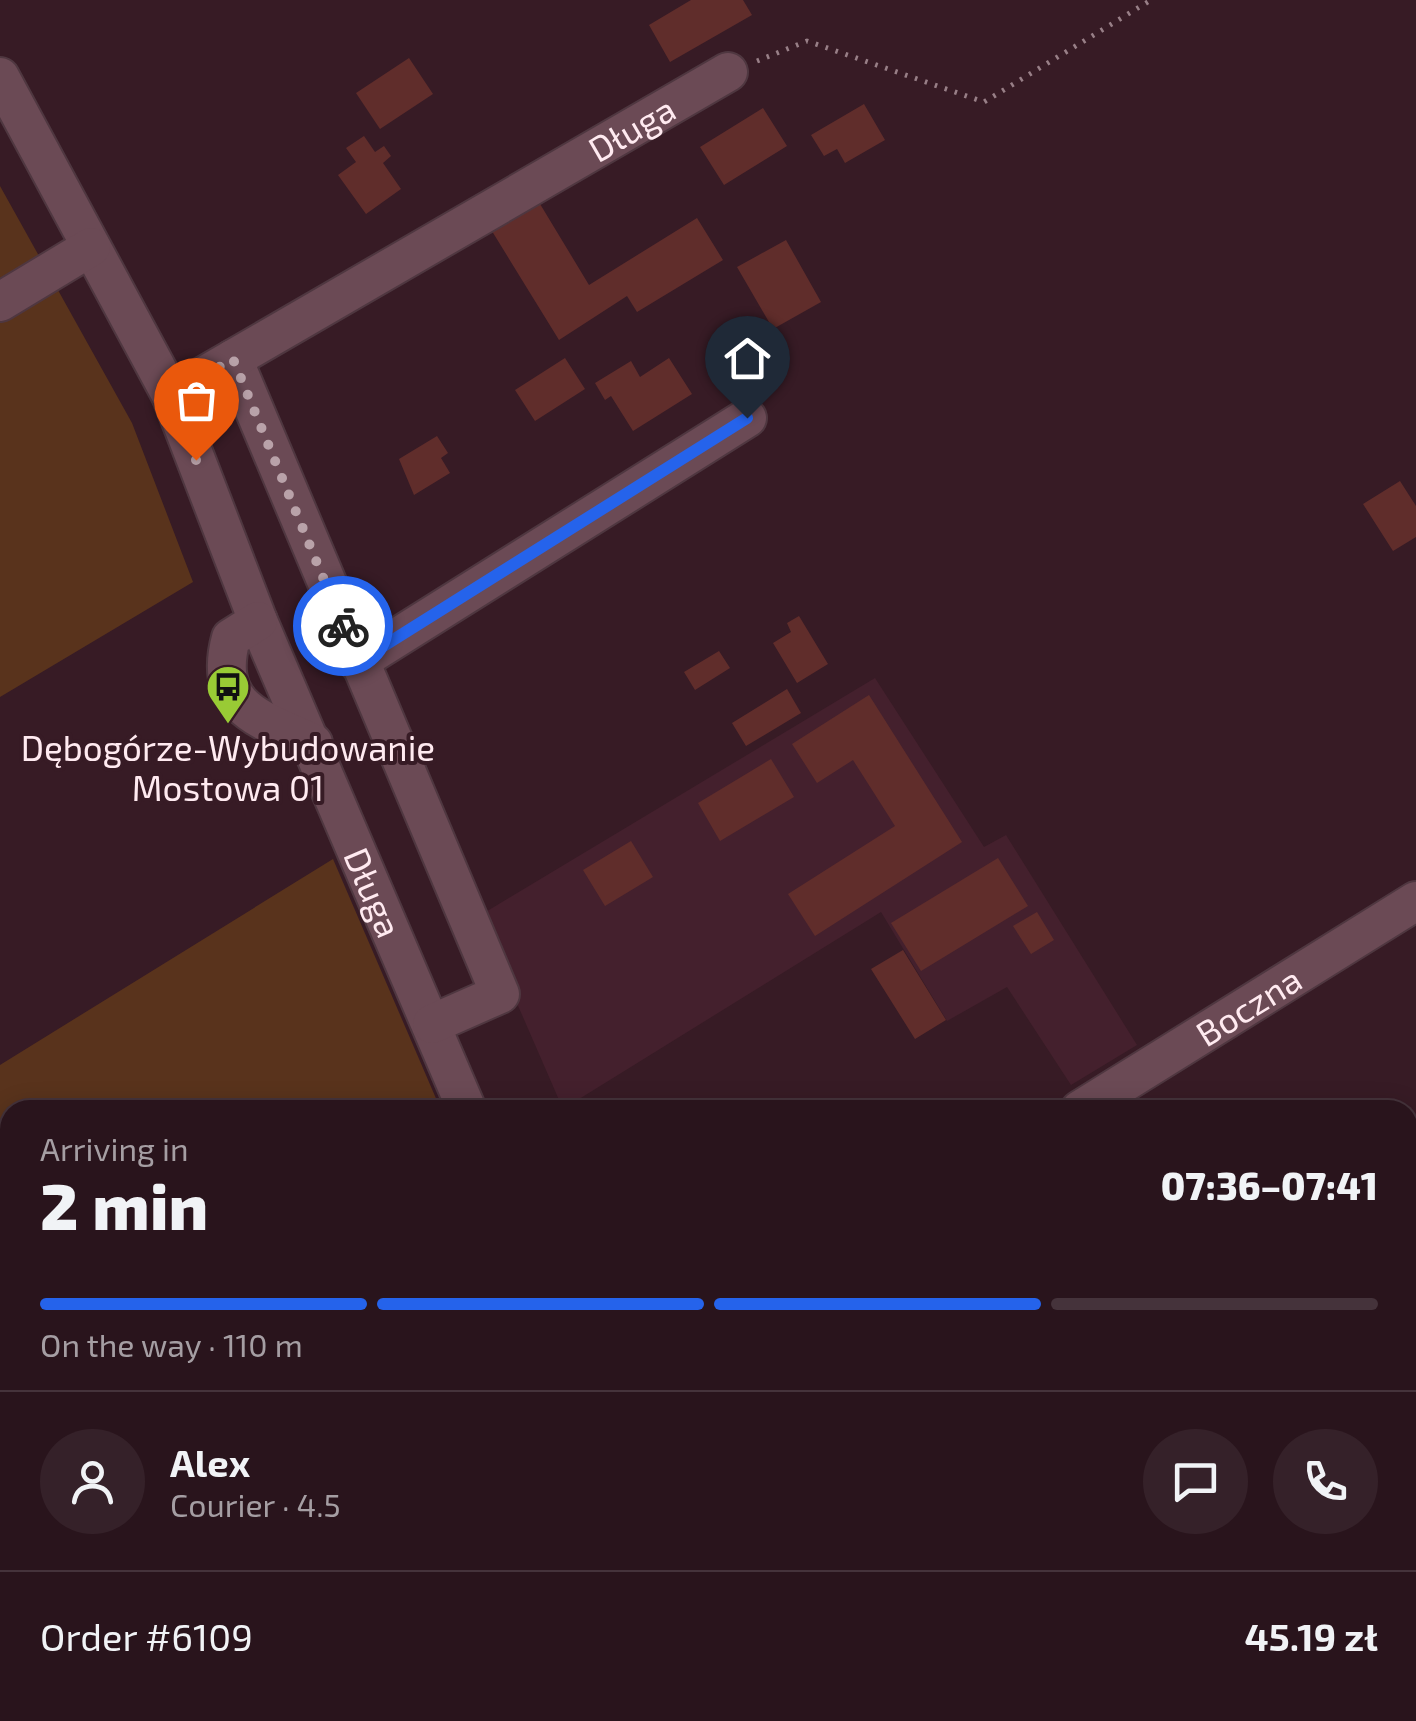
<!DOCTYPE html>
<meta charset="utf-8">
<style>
:root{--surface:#29141c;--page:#352129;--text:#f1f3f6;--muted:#a59ea3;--line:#45333b;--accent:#2563eb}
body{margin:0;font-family:"Exo 2",sans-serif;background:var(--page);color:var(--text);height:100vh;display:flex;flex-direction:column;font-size:38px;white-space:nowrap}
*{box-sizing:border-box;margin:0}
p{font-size:32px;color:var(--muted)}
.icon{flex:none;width:55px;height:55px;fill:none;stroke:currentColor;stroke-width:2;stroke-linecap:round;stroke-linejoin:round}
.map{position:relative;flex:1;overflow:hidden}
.drawer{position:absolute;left:0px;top:1100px;width:1418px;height:622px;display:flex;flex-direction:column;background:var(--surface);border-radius:30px 30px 0 0;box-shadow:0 5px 25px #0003,0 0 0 2px var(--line)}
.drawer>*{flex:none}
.pin{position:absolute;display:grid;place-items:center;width:85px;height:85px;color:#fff;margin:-102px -42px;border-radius:50% 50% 50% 0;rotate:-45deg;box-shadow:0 0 10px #0007}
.pin .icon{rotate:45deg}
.courier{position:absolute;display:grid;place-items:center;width:100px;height:100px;margin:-50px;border:8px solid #2563eb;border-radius:50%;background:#fff;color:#222;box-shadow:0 2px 12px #0007}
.headline em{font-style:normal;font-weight:800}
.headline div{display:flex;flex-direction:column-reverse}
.headline{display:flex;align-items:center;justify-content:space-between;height:170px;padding:0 40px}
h1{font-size:65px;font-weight:800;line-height:75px}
.bar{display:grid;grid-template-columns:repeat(4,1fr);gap:15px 10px;align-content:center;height:120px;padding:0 40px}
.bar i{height:12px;border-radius:8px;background:var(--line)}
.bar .active{background:var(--accent)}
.bar p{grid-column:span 4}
.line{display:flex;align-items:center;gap:25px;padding:0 40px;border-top:2px solid var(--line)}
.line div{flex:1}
.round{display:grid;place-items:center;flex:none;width:105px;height:105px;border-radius:52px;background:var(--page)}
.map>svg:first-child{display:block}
.built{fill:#44202d}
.green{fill:#59331c}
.building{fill:#602d2b}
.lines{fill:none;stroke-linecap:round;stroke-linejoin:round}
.minor-casing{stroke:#4f3740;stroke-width:42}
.path{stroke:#987f87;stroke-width:5;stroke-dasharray:2.5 8;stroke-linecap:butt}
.minor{stroke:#6b4a55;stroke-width:38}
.done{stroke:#b9a2a9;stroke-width:10;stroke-dasharray:0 18}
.route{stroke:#2563eb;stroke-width:12}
.labels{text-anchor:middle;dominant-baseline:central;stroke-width:8;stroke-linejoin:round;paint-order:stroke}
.street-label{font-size:35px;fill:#ffeaf0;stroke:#371b25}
.poi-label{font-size:35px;fill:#ffeaf0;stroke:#371b25}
</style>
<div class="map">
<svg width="1416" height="1721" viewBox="0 0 1416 1721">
<rect width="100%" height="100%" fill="#371b25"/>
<path class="built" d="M875,678L984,847L1006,835L1137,1045L1071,1085L1007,987L947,1021L881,912L563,1109L479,916Z"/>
<path class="green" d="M0,186L132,423L193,582L0,697Z
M333,859L441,1110H10V1712H676L680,1721H0V1065Z
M1416,1379V1721H814L810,1713L1408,1712V1384Z"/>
<path class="building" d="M691,0H743L752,15L670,62L649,25Z
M409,58L433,94L380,129L356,93Z
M864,104L885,140L845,163L837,149L824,156L811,135Z
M763,108L787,146L724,185L700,147Z
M364,136L375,152L384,146L391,156L383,163L401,189L366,214L338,175L356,162L346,148Z
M534,194L589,285L697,218L723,260L637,312L627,296L559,340L487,223Z
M786,240L821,302L773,329L737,267Z
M565,358L585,389L535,421L515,390Z
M669,358L692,394L633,431L611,396L605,400L595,383L631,361L640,377Z
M437,436L448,453L441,458L450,473L414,495L399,459Z
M1400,481L1416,506V537L1393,551L1363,504Z
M799,616L828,664L797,683L773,643L791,632L787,623Z
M719,651L730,668L695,690L684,672Z
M787,689L801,713L746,746L732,723Z
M869,695L962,842L815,936L788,894L895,826L853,760L817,783L792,744Z
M771,759L794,797L720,841L698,803Z
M631,841L653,877L605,906L583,870Z
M998,858L1028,906L921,971L891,923Z
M1037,912L1054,940L1031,954L1013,926Z
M903,950L946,1020L915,1039L871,969Z"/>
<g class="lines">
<defs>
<g id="minor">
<path id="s1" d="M0,77L171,395L258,621L467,1110"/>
<path d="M0,302L91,247"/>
<path d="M233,359L500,994L432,1024"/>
<path id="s2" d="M171,395L728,72"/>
<path d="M258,621L231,638C212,708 260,719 313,743"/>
<path d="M358,662L747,418"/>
<path id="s3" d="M1080,1110L1416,901"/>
<path d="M109,1721L123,1712"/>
<path d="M726,1721L735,1715"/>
</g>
</defs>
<use href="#minor" class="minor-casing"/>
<path class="path" d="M757,61L807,41L984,102L1151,0"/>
<use href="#minor" class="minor"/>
</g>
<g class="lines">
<path class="done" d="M196,460L171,395L233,359L343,626"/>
<path class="route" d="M343,626L358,662L747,418"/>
</g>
<defs>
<symbol id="bus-pin" viewBox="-11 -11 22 30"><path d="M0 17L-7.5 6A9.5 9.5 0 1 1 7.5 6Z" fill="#99cb35" stroke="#371b25"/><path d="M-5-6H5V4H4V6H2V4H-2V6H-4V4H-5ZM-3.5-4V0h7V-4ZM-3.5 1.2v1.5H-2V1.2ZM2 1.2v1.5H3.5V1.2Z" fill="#111"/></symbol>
</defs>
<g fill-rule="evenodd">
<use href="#bus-pin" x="203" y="662" width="50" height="68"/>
</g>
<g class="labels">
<g class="street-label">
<text stroke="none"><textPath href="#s2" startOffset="532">Długa</textPath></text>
<text stroke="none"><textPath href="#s1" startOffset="898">Długa</textPath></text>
<text stroke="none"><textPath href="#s3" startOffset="198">Boczna</textPath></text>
</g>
<g class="poi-label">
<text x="228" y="747">Dębogórze-Wybudowanie<tspan x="228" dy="40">Mostowa 01</tspan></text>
</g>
</g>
</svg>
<div class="pin" style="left:196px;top:460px;background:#ea580c"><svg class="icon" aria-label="bag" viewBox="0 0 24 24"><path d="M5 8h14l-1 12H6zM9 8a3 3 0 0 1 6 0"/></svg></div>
<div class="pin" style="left:747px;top:418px;background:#1f2937"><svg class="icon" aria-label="home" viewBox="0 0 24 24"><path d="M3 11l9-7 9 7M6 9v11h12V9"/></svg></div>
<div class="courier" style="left:343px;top:626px"><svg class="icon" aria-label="bike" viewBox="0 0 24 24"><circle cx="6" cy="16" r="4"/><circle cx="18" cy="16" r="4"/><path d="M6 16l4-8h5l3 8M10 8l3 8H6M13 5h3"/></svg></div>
<section class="drawer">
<div class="headline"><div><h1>2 min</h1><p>Arriving in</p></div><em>07:36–07:41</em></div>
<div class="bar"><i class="active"></i><i class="active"></i><i class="active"></i><i></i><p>On the way · 110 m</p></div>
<div class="line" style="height:180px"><a class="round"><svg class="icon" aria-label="person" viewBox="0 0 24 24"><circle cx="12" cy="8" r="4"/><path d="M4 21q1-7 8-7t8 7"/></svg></a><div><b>Alex</b><p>Courier · 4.5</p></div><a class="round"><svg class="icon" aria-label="chat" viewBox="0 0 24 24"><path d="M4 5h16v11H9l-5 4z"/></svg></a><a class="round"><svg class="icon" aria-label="phone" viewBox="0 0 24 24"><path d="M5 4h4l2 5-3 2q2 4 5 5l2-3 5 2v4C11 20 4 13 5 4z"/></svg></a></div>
<div class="line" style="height:130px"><div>Order #6109</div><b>45.19 zł</b></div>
</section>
</div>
